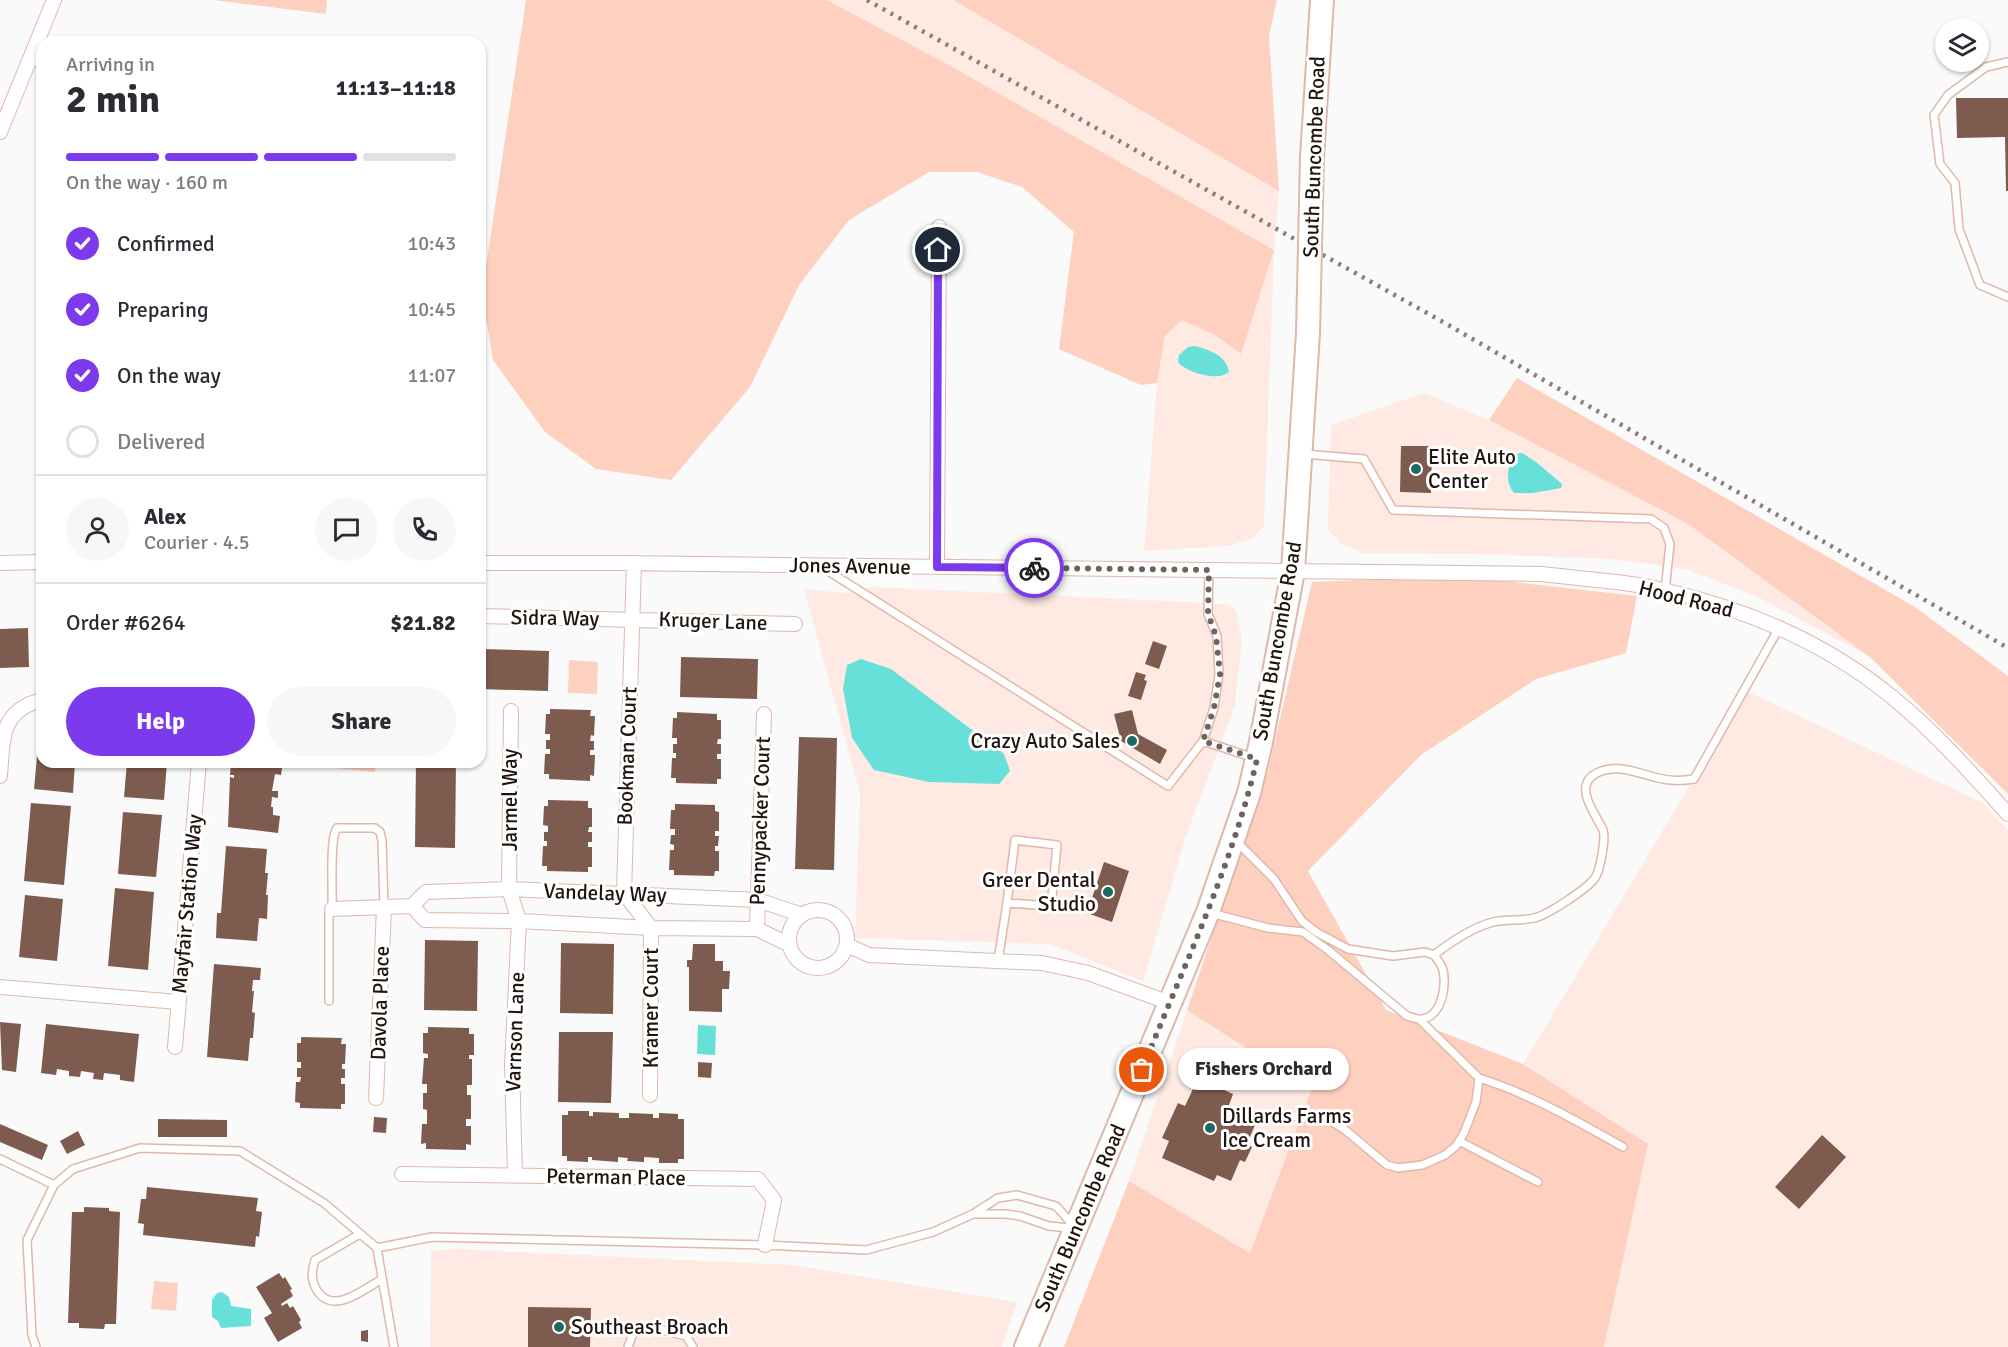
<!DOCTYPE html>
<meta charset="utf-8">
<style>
:root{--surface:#fff;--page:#f7f7f7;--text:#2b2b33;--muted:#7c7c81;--line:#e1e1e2;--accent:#7c3aed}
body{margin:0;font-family:Signika,sans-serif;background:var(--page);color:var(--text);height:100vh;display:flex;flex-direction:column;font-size:22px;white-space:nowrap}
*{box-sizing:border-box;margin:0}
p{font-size:20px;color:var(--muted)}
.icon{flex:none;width:33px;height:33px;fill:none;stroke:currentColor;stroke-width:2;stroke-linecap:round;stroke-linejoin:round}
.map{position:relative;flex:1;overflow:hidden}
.drawer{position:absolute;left:36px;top:36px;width:450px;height:732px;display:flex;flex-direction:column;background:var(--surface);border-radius:18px;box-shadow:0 2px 4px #0004}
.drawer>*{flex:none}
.fabs{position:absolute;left:1935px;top:18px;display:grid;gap:12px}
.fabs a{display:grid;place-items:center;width:54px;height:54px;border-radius:50%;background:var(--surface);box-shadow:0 2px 4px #0004;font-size:30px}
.pin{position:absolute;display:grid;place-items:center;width:51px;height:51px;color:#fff;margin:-26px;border:3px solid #fff;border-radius:50%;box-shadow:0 2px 6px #0007}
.courier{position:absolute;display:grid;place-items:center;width:60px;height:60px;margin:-30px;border:4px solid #7c3aed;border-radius:50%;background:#fff;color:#222;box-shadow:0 2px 8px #0007}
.bubble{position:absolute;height:42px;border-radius:21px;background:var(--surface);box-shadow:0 2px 4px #0004;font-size:20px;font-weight:700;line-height:42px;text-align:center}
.headline em{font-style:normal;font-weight:700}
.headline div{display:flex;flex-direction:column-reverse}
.headline{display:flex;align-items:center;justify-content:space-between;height:102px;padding:0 30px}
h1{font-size:39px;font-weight:700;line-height:45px}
.bar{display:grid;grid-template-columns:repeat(4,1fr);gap:9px 6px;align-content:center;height:72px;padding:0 30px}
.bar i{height:8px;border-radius:4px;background:var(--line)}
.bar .current{background:var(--accent)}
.bar p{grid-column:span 4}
.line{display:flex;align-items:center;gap:15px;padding:0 30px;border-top:2px solid var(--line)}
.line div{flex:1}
.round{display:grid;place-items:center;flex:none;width:63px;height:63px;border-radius:32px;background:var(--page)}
ol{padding:0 30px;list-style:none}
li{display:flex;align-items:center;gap:18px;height:66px}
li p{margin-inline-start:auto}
li .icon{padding:6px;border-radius:50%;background:var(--accent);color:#fff;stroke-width:4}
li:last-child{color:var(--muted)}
li i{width:33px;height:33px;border:3px solid var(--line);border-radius:50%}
.primary-button{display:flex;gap:12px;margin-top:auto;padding:12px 30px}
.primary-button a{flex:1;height:69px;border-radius:36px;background:var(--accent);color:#fff;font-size:24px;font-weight:700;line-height:69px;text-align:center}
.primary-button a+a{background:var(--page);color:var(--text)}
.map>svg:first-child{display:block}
.built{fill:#feeae3}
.green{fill:#fed0bf}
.water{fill:#67e0d9}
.building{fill:#7d5b4e}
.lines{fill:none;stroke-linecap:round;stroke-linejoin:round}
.lane-casing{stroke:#dfb8aa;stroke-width:10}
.street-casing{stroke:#dfb8aa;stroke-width:16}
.primary-casing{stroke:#dfb8aa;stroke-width:26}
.lane{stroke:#fff;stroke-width:7}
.street{stroke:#fff;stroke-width:14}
.primary{stroke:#fff;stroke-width:22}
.rail{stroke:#87807d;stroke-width:4.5;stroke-dasharray:3 6;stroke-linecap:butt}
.primary-bridge-casing{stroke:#dfb8aa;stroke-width:26;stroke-linecap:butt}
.primary-bridge{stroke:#fff;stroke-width:22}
.done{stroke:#6d6461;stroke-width:6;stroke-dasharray:0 10.8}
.route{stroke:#7c3aed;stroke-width:8}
.poi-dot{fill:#1d6965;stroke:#fff;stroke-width:2}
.labels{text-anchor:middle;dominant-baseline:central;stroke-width:6;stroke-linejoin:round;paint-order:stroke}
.street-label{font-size:21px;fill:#21140e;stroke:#fff}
.poi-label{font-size:21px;fill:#21140e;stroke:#fff;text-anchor:start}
</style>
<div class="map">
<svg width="2008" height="1347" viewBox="0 0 2008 1347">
<rect width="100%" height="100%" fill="#fafafa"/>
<path class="built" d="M827,0H953L1279,191L1274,250L1264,526L1253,538L1228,546L1144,551L1157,383L1165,336L1182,319L1215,335L1240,353L1274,250L949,65Z
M1424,393L1489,420L1688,524L1870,657L1760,598L1686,569L1612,559L1475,554L1363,553L1341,544L1328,529L1331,425Z
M873,587L1228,604L1236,611L1242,639L1235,705L1186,836L1143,981L1050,944L855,938L860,793L804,589L845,593Z
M1746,691L1983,803L2008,831V1347H1604L1648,1144L1523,1064Z
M1187,1010L1311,1089L1250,1253L1129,1181Z
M457,1249L791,1265L1017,1302L1002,1347H430L431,1251Z"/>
<path class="green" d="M213,0H327L326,14Z
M526,0H827L949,65L1274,250L1241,354L1215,335L1182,320L1165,336L1157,383L1141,385L1059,349L1074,232L1022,187L977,172H929L849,220L799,285L750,387L671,480L596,469L545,432L493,360L482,293Z
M953,0H1277L1269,36L1279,191Z
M1517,378L1915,607L2008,676V794L1870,657L1688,524L1489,420Z
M1459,576L1637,596L1626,653L1536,679L1421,755L1308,871L1386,1010L1523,1064L1648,1144L1604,1347H1064L1129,1181L1250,1253L1311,1090L1187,1010L1268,770L1312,582Z
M569,660L598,662L597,694L568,693Z
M337,762H376L375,772L336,768Z
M154,1281L178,1283L176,1311L151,1309Z"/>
<path class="water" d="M1195,346C1210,350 1227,356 1229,372C1227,373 1222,376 1220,376C1208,378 1185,371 1178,362L1179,355L1188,347Z
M1522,453L1536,462L1562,484L1561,488L1533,493H1514C1504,481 1508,467 1514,454Z
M861,659L891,669L1004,754L1010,771L999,784L929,782L874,770L852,738L843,689L847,665Z
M698,1025L716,1026L715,1055L697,1054Z
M222,1292L229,1297L231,1306L251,1309V1326L221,1328L218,1321L212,1317V1300L217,1293Z"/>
<path class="building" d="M1956,98H2008V191H2006L2005,137L1957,138Z
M1401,446H1432L1431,493L1400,492Z
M28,628L29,667L0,668V629Z
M1153,641L1167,646L1159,669L1145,664Z
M480,649L549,651L548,691L480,689Z
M681,657L758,659L757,699L680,697Z
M1136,672L1146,675L1144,680L1147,681L1141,700L1128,696Z
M550,709L591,710L590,716H595L594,736L591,735L590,741H594V750H590V755H595L594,776L590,775V781L549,779V774H544L545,754H550V749H546V740H550V734H545L546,714H550Z
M1132,710L1138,734L1167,750L1160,764L1121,741L1114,714Z
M677,712L717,714V720H721V739H718L717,744H721V754H717V759H721V779H717V784L676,783V778H671L672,758H676V753H673V744H677V738H672L673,718H677Z
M40,723H42V762H75L73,793L34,789Z
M799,737L837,738L834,870L795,869Z
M127,762H167L164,800L124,797Z
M231,762H277L276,767L282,768L281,775L275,774L272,791H278V798L272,797L271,807H273V815L280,816L278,833L228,827L230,777L234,778V775H230Z
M416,762H456L455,848L415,847Z
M548,800L588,801V808H592V827H589L588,832H592V842H588V847H592V867H588V872L547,871V866H542L543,846H547V841H544V832H548V826L543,825L544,806H548Z
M31,803L71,806L64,885L24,881Z
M675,804L715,805V811L719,812V831H715V836H719L718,846H715V851H719V871H715L714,876L674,875V870H669L670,850H674V845L670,844L671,835H675V829H670L671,810H675Z
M123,812L162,815L156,877L118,874Z
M226,846L267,849L265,873H268L266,895H268L267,919L259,918L257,941L216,938L217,913H221Z
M1104,862L1129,871L1112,922L1087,913Z
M115,888L154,892L148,970L108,966Z
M25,895L63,899L57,961L19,957Z
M425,940L478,941L477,1011L424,1010Z
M561,943L614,944L613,1014L560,1013Z
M693,944H715V961H723V971H730L729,989H722V1012L689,1011V967H687V960H692Z
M214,964L261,968L260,980H253L252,991H254L252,1012L255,1013L253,1038H250L248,1061L207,1057Z
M0,1022L21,1024L16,1072L2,1070Z
M46,1024L139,1034L134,1082L120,1080V1075L104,1073L103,1080L93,1079L94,1073L81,1071L80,1077L69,1076V1071L57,1069L56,1075L41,1073Z
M428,1027L469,1028V1034H474V1055H469V1059H472V1085H467V1095H471V1119H466V1126H471V1145L466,1144V1150L426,1149V1143L421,1144L422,1124H427V1110L423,1109V1093H427V1084H422L424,1058H428V1054L423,1053V1033H428Z
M559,1032H613L611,1103L558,1102Z
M301,1037L342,1038L341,1044H346L345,1064H342V1069H345V1078H341V1084H345V1104H341V1109L300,1108V1103L295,1102L296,1082H300L301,1077H297V1068H301V1062H297V1043H301Z
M698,1062L712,1063L711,1078L698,1077Z
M1198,1078L1233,1094L1229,1105L1258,1118L1247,1144L1252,1147L1245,1162L1240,1160L1231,1181L1217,1175L1214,1181L1162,1158L1169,1141L1162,1138L1178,1103L1185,1106Z
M568,1111H589V1116H593V1112L619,1113V1118H629V1113L653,1114V1118H659V1113L678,1114V1119H684V1159H678V1163H659V1158L644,1157V1162L627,1161L628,1158L618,1157V1162L592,1160V1157H588V1162L567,1161V1156H562V1115H568Z
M374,1117L387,1118L386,1133L373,1132Z
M158,1119L227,1120V1137H158Z
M0,1124L48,1145L42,1160L0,1142Z
M78,1131L85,1145L67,1154L60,1141Z
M1822,1135L1846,1157L1799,1209L1775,1187Z
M147,1187L258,1198L256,1211L262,1212L259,1237L256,1236L255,1247L143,1235L144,1224L138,1223L141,1199H146Z
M84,1207L109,1208V1211L120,1212L116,1324H105L104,1329L79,1328V1323H68L72,1212H84Z
M279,1273L283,1279L285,1277L292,1289L290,1290L293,1296L281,1304L282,1306L287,1303L290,1308L293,1306L301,1320L299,1322L302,1328L278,1342L264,1318L272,1313L256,1287Z
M528,1307L591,1308L590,1347H528Z
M368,1330V1342L361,1341V1331Z"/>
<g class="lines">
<defs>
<path id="lane" d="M30,61L42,64
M2008,62L1986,67L1948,95L1934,115L1940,164L1955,183L1959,229L1980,285L2008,297
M1304,454L1364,459L1393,510L1651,519L1664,528L1670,544L1665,591
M825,569L1168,786L1203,741
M1209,570L1208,614L1217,636L1219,674L1214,708L1203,741L1254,758
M1211,913L1268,928L1303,932L1328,950L1407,1016C1412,1017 1417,1020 1421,1019C1442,1018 1448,983 1442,967C1440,963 1437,959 1434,955L1425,952L1393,956L1348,949L1316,932L1302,921L1274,879L1236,841
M1434,955C1452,941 1471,928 1493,922C1506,919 1521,921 1534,918C1546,916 1587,889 1595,878C1600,871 1606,838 1603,830C1597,816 1575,790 1592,776C1612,761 1637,773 1658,778C1670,781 1682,781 1694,779L1779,628
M998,961L1007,903L1051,906L1057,845L1015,840L1007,903
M329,1001V912L332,909C333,892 329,839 337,828H375L380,832L382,841L384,907
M1479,1078C1530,1094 1577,1121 1623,1147
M1282,1114L1304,1118L1324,1117L1344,1129L1387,1165L1398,1168L1422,1165L1445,1155L1456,1146L1464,1133L1476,1102L1479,1078L1420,1020
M1459,1141L1538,1182
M0,1159L54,1185
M973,1214H1006L1020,1216L1049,1226L1070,1228
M360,1234L315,1260C311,1273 311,1281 318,1292C334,1315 366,1288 382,1279
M377,1248L432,1237L765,1245L866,1250L933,1232L973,1214L998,1198L1017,1195L1056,1206L1072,1224
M36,1347L32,1335L27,1240L54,1185L73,1169L140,1148L240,1151L324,1203L377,1248L394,1347
M628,1347L634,1331L662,1330L686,1336L693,1347"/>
<path id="street" d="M0,132L54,0
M0,563L42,562
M480,563H621L1541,574C1583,579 1626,581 1667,591C1749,610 1827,644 1892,697C1935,732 1971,773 2008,814
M634,563L624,893L651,928L650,1095
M937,567L939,227
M480,616L795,624
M511,711L509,889L519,921L512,1066L515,1175
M0,776C3,739 0,710 42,700
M412,906L425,920L519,921L651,928L757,929L790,945
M332,909L412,906L426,892L509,889L758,900L802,915
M789 939a29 29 0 1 1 58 0a29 29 0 1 1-58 0Z
M757,929L764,714
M847,945L869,955L1042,963L1088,973L1170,1003
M0,987L178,1002
M175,1047L199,762
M376,1098L384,907
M402,1174L758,1179L774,1200L765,1245"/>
<path id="primary" d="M1312,158L1322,0
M1026,1347L1208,912L1249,793L1261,742L1293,571L1308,333"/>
</defs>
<use href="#lane" class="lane-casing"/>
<use href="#street" class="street-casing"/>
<use href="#primary" class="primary-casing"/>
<use href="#lane" class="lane"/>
<use href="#street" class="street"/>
<use href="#primary" class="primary"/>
<path class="rail" d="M867,0L1443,322L2008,648"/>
<defs>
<path id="primary-bridge" d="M1308,333L1312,158"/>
</defs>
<use href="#primary-bridge" class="primary-bridge-casing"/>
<use href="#primary-bridge" class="primary-bridge"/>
</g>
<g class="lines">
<path class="done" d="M1034,568L1209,570L1208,614L1216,636L1220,674L1214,708L1203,741L1257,759C1232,867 1183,967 1142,1070"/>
<path class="route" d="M938,250L937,567L1034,568"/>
</g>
<g class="poi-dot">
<circle cx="1416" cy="469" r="6"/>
<circle cx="1132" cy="741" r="6"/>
<circle cx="1108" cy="892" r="6"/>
<circle cx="1210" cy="1128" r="6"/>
<circle cx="559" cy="1327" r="6"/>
</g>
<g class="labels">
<g class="street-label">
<text transform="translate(1314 157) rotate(-88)">South Buncombe Road</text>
<text transform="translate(850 566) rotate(1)">Jones Avenue</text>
<text transform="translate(1686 599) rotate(14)">Hood Road</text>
<text transform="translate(555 618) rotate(1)">Sidra Way</text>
<text transform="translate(713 621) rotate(2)">Kruger Lane</text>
<text transform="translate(1277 641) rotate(-80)">South Buncombe Road</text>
<text transform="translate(627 756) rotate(-88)">Bookman Court</text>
<text transform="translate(510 800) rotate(-90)">Jarmel Way</text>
<text transform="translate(760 821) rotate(-88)">Pennypacker Court</text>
<text transform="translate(605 893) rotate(2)">Vandelay Way</text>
<text transform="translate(187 904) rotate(-85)">Mayfair Station Way</text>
<text transform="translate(380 1003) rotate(-88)">Davola Place</text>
<text transform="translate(651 1008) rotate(-90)">Kramer Court</text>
<text transform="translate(515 1032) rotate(-88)">Varnson Lane</text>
<text transform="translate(616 1177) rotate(1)">Peterman Place</text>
<text transform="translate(1080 1218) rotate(-67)">South Buncombe Road</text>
</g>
<g class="poi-label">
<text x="1428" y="457">Elite Auto<tspan x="1428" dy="24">Center</tspan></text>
<text x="1120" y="741" text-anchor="end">Crazy Auto Sales</text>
<text x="1096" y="880" text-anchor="end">Greer Dental<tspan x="1096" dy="24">Studio</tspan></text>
<text x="1222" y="1116">Dillards Farms<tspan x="1222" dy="24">Ice Cream</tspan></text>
<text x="571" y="1327">Southeast Broach</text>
</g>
</g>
</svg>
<div class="fabs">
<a><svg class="icon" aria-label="layers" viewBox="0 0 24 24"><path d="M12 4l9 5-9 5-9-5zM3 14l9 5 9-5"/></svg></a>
</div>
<div class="pin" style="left:1142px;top:1070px;background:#ea580c"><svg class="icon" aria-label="bag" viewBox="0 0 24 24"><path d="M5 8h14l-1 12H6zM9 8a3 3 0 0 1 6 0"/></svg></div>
<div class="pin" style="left:938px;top:250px;background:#1f2937"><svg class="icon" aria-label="home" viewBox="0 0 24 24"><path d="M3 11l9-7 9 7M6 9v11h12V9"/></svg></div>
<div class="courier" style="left:1034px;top:568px"><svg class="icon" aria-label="bike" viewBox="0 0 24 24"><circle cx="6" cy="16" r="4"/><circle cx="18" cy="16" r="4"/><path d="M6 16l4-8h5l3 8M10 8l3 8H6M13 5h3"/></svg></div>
<div class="bubble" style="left:1178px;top:1048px;width:171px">Fishers Orchard</div>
<section class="drawer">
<div class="headline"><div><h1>2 min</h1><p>Arriving in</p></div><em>11:13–11:18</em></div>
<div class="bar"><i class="current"></i><i class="current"></i><i class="current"></i><i></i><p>On the way · 160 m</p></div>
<ol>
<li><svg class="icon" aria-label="check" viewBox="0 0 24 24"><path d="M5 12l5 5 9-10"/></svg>Confirmed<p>10:43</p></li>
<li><svg class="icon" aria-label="check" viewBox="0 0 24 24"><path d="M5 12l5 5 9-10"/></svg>Preparing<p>10:45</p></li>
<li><svg class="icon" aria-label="check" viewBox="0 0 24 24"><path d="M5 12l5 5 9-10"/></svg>On the way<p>11:07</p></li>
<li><i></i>Delivered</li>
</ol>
<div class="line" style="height:108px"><a class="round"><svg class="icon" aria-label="person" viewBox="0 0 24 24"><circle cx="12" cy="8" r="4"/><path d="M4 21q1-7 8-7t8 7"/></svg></a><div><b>Alex</b><p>Courier · 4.5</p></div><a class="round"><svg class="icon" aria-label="chat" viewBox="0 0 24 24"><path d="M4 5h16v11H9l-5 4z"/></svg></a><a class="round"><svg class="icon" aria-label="phone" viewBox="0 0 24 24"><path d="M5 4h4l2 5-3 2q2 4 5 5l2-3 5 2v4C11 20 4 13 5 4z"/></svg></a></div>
<div class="line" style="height:78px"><div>Order #6264</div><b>$21.82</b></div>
<div class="primary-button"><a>Help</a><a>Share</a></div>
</section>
</div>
